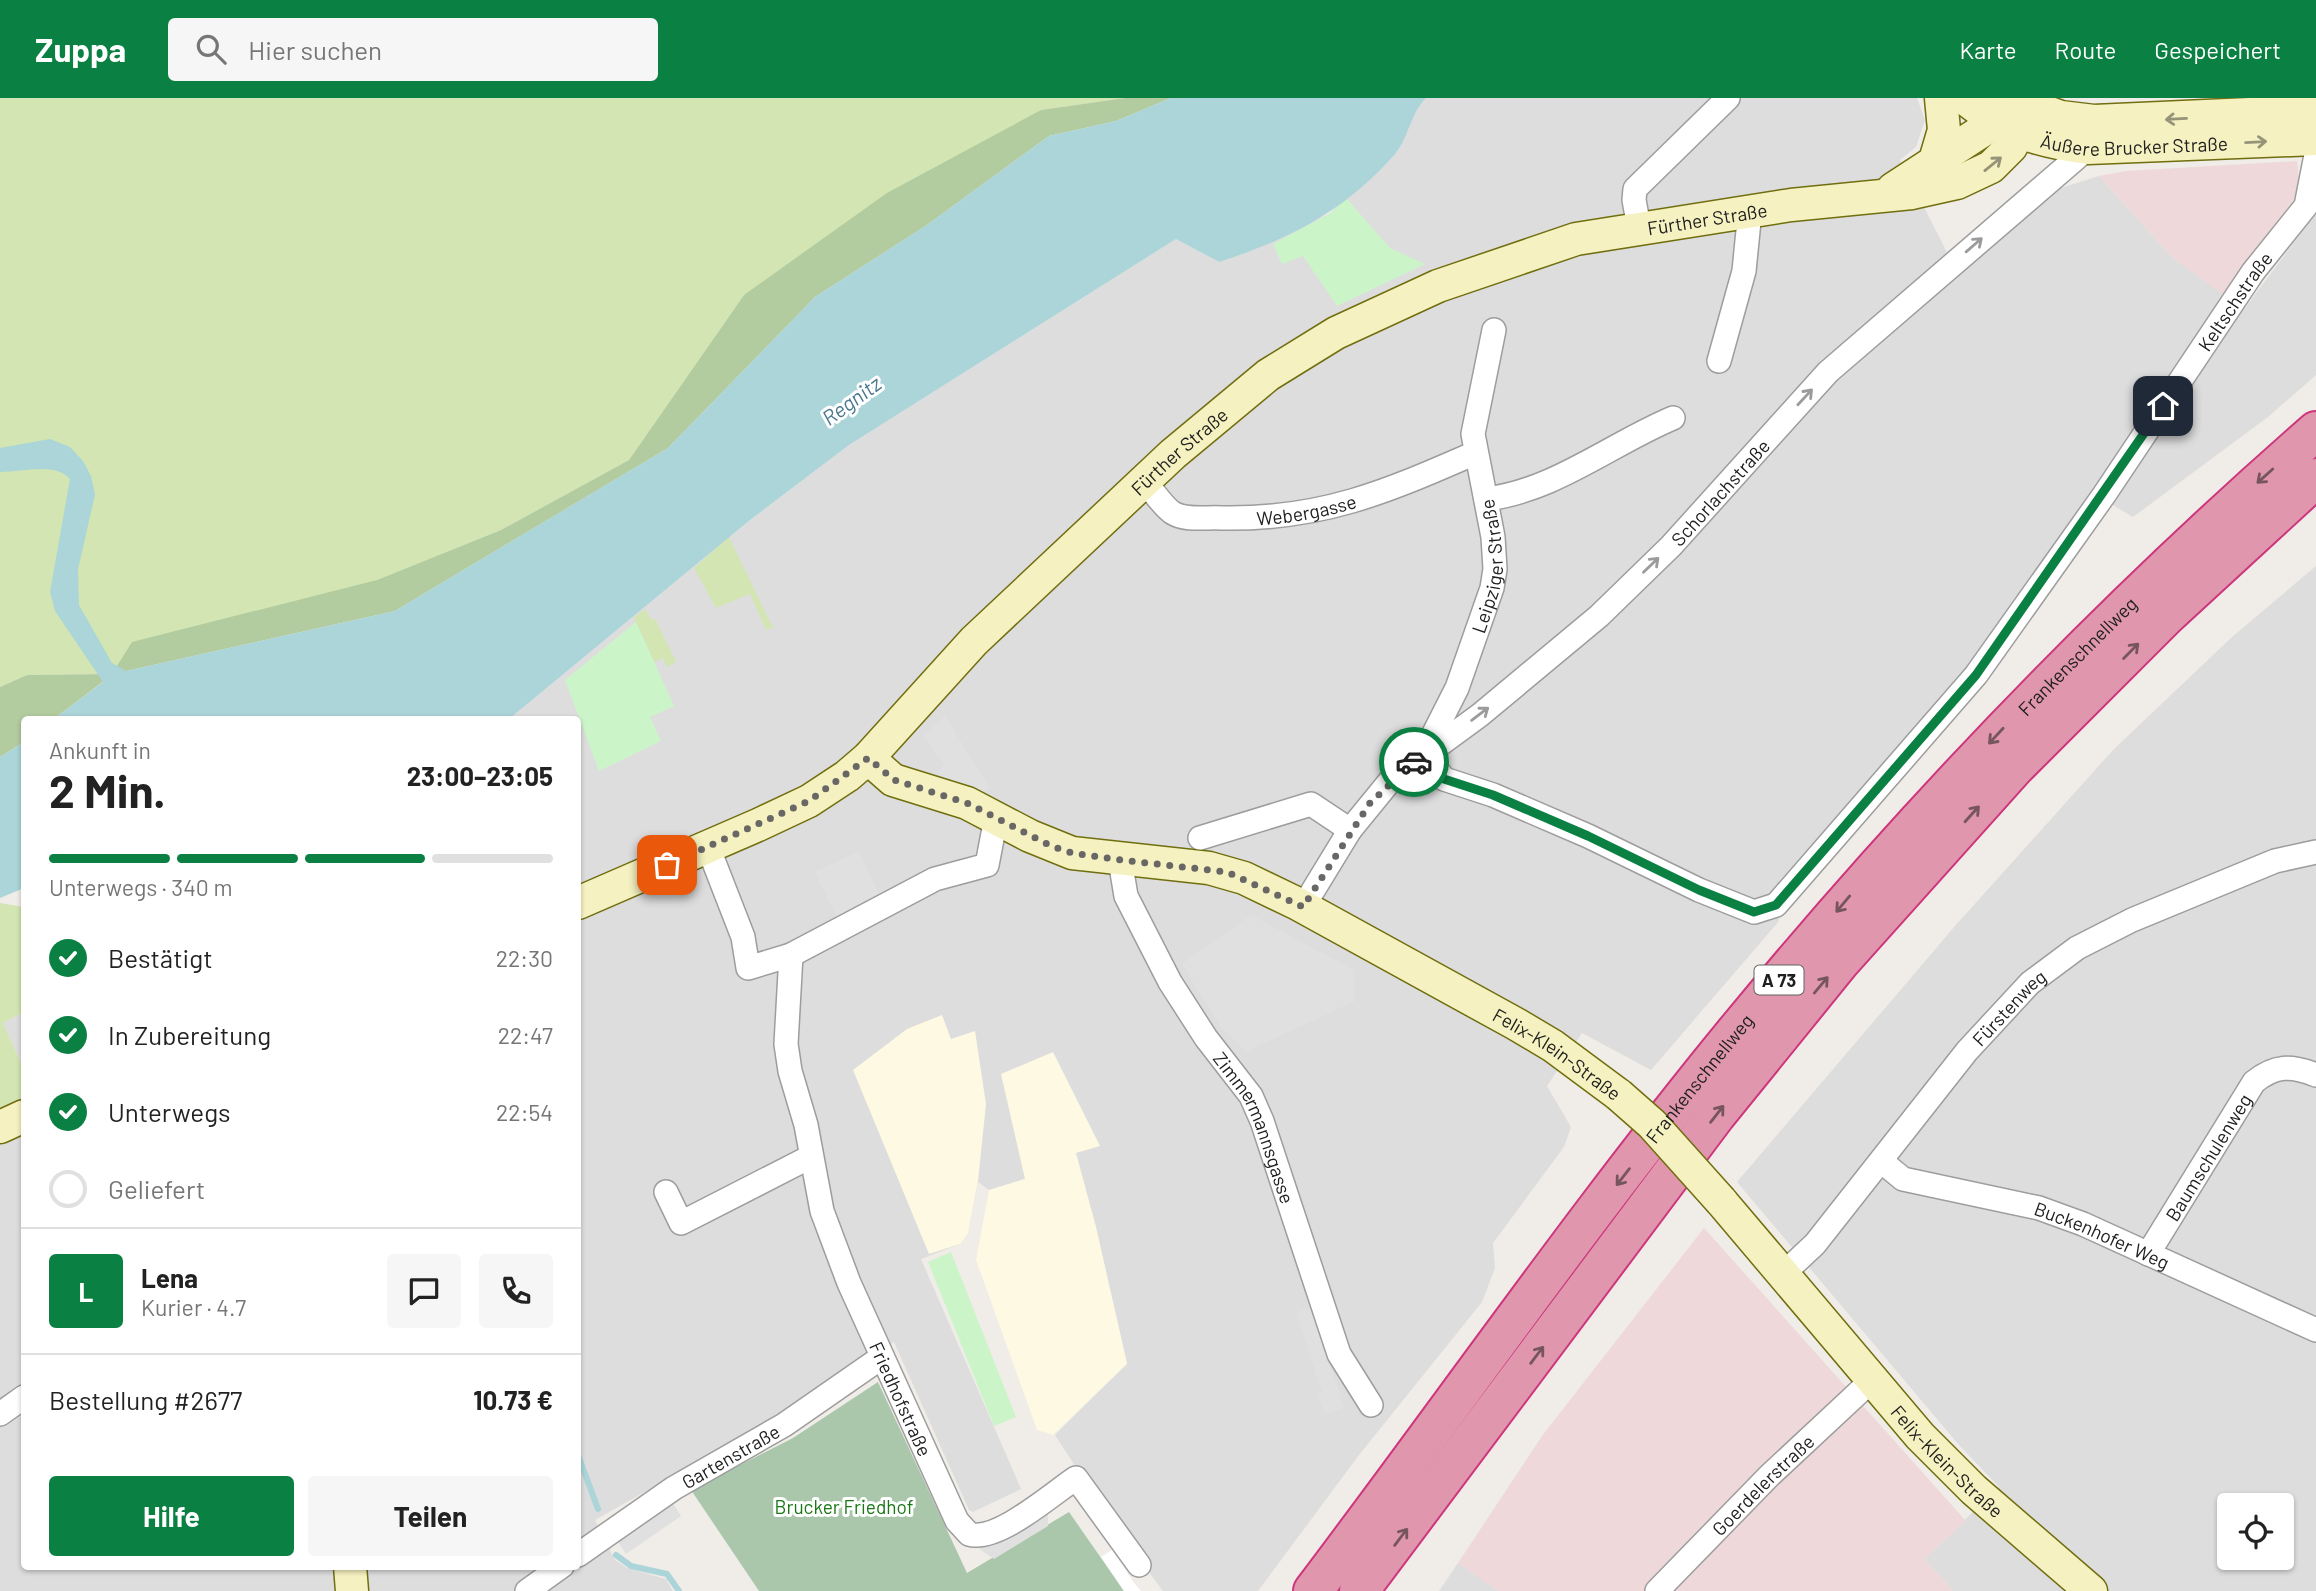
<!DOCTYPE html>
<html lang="de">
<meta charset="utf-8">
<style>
:root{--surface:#fff;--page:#f6f6f6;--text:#222;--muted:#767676;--line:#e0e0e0;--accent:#0b8043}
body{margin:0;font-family:Barlow,sans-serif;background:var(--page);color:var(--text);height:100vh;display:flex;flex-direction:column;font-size:26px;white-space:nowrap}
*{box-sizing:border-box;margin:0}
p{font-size:23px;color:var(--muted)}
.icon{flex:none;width:38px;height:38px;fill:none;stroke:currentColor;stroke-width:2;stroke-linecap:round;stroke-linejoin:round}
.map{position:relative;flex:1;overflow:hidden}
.sheet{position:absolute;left:21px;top:618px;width:560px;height:854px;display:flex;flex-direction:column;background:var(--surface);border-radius:7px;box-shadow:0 2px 5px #0004}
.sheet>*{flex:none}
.controls{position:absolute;left:2217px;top:1395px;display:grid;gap:14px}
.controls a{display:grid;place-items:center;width:77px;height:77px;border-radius:7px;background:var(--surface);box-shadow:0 2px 5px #0004;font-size:35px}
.pin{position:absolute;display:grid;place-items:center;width:60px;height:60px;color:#fff;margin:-30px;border-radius:14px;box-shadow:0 4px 10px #0006}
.courier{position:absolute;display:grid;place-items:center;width:70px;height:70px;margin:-35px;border:5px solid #0b8043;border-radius:50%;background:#fff;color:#222;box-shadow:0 2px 9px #0007}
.headline em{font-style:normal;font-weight:700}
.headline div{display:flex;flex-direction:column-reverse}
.headline{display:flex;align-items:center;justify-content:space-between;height:119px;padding:0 28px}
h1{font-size:46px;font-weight:700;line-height:52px}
.bar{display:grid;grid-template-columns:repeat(4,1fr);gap:10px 7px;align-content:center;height:84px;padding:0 28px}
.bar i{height:9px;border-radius:5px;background:var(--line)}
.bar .selected{background:var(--accent)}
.bar p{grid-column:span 4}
.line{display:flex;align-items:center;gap:18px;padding:0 28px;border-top:2px solid var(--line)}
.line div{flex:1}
.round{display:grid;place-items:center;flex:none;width:74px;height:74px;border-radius:7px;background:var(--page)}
ol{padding:0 28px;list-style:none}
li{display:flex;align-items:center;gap:21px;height:77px}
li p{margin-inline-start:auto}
li .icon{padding:7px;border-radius:50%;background:var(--accent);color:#fff;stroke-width:4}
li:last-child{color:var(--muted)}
li i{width:38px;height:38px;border:4px solid var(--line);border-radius:50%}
.button{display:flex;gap:14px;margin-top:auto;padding:14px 28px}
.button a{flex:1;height:80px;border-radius:7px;background:var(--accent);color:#fff;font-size:28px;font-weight:700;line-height:80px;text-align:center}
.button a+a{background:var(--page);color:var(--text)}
header{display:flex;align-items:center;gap:42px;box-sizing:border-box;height:98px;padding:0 35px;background:var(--accent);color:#fff}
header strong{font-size:33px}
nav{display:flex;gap:38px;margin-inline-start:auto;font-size:24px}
.search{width:490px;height:63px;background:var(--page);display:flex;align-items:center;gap:18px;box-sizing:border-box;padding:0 24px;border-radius:7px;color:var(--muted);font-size:26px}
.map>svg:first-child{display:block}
.residential{fill:#dedddd;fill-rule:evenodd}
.commercial{fill:#efd8da}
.education{fill:#fdf9e3}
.grass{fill:#d2e5b2}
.forest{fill:#b2cb9f}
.cemetery{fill:#aac7ab}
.park{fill:#cbf5c8}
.parking{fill:#e0e0e0}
.water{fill:#abd5d9}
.pier{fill:#fff}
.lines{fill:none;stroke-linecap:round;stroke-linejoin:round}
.stream{stroke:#abd5d9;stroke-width:6}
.street-casing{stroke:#9d9d9d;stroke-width:26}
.secondary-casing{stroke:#706e0e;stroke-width:35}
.highway-casing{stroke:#cd357d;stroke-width:42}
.street{stroke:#fff;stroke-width:23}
.secondary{stroke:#f5f1c0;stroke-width:32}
.highway{stroke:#e096ad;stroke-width:38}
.secondary-bridge-casing{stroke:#706e0e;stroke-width:35;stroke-linecap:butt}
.secondary-bridge{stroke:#f5f1c0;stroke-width:32}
.oneway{stroke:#959378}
.oneway2{stroke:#9b9b9b}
.oneway3{stroke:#76555f}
.done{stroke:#696766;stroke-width:7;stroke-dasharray:0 12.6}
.route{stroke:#0b8043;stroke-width:9}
.labels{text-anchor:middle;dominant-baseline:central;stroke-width:6;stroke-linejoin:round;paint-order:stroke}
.shield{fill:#fff;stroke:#636363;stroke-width:2}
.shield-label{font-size:18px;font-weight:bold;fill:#202020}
.street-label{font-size:19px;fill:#202020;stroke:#fff}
.park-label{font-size:19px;fill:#197715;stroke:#fff}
.water-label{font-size:21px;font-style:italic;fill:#497791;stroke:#fff}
</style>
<header>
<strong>Zuppa</strong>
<div class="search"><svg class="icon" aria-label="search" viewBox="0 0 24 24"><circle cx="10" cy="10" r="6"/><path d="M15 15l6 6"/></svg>Hier suchen</div>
<nav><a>Karte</a><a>Route</a><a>Gespeichert</a></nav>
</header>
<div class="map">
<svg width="2316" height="1493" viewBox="0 0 2316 1493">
<rect width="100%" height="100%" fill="#f0ece7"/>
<path class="residential" d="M1426,0H1917L1925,22L1916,49L1900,62L1956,172L2061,90L2099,78L2173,160L2245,210L2316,115V277L2268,319L2133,419L2091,394L2041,469L1943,603L1776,791L1779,823L1651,972L1582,935L1547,988L1571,1029L1564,1049L1493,1145L1495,1170L1482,1204L1359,1357L1258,1493H1163L1106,1416L1055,1337L1127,1265L1096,1130L1077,1064L989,1092L978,1084L968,1136L960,1146L921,1161L1021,1391L973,1414L969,1412L894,1244L788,1313L595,1422L615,1462L627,1470L666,1481L673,1493H0V1011L24,1000V1468H578V621H509L750,422L849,347L1176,141L1219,164L1329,116L1397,53L1416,10Z
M2316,468V1493H1953L1924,1461L1999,1389L1959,1347L1737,1084L1955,828L2113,652L2232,539ZM2230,1407H2282V1460H2230Z
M24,914V971L3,925Z
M1458,1465L1477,1477L1498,1493H1439Z"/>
<path class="commercial" d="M2297,63L2299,82L2294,101L2225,198L2173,160L2099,78L2126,73Z
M1704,1130L1966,1423L1924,1461L1953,1493H1498L1458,1465L1542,1338Z"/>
<path class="education" d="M942,917L951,941L975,933L986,1006L978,1083L968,1136L960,1146L929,1156L853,972L907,931Z
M1053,954L1100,1048L1076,1055L1096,1129L1127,1266L1053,1337L1037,1332L976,1162L989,1092L1025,1081L1001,976Z"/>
<path class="grass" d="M0,0H1125L1041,12L744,197L629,362L501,432L377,482L113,576L27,577L0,589Z
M729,439L770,524L774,529L766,532L750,496L716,510L694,470Z
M645,511L652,523L655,520L676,564L667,569L663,560L654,564L634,520Z
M0,805L24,809V914L3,925L24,971V1000L0,1011Z"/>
<path class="forest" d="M1125,0H1171L1116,23L1049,38L927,127L815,199L668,350L395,513L113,576L54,621H24V644L0,659V589L27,577L112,576L132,544L377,482L501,432L629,362L744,197L887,95L1041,12Z"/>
<path class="cemetery" d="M878,1284L967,1475L1069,1414L1124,1493H759L691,1392L793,1340Z"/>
<path class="park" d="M1347,101L1390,150L1425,166L1337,208L1303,158L1282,166L1273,146L1329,116Z
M636,524L674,608L650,619L661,643L599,673L565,582Z
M951,1154L1016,1319L994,1328L928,1164Z"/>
<path class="parking" d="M945,618L990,690L981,695L945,683L938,674L945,667L923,639Z
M859,753L881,801L838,822L815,774Z
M1251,817L1354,872L1355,903L1245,954L1221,929L1182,866Z
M1312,1209L1344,1310L1325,1316L1318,1296L1322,1294L1296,1215Z
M672,1404L681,1418L626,1456L617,1442Z
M1048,1413V1428L994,1461L978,1450Z"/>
<path class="water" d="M1171,0H1426C1410,16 1409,39 1395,56C1345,113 1290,141 1219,164L1176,141L849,347L750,422L509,621H54L103,584L55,513L50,494L70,381C54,364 23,374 0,374V350L50,341L70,349L83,363L91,378L95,397L78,471L79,507L112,565L126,573L395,513L668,350L815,199L927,127L1049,38L1116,23Z
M24,644V790L0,800V659Z"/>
<path class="pier" d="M1112,1452L1135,1486L1141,1493H1124L1101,1459Z"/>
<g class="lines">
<path class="stream" d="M578,1357L598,1411
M616,1457L631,1468L667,1476L679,1493"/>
<defs>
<g id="street">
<path d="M1639,129L1634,102L1635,91L1728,0"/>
<path d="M1719,263L1744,173L1750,113"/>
<path id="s1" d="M1144,383C1153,392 1163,409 1173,415C1186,423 1207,419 1221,420C1321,422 1386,394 1475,355"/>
<path d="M1486,401C1554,393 1611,346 1673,320"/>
<path id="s2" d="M1425,653L1457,590L1492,490L1495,471L1493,439L1473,336L1494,232"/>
<path id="s3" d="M1424,655L1444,681L1493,697L1588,738L1699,792L1754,814L1776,807L1976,577L2104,397L2253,174L2306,108L2316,57"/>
<path d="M1200,740L1311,706L1350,732"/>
<path d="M708,749L743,839L748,870L791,857L935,781L987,767L996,720"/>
<path id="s4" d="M1120,762L1126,798L1170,884L1206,940L1251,998L1262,1023L1339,1256L1371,1307"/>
<path id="s5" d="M1303,809L1350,732L1390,683L1480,617L1599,518L1671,448L1828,274L2088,50"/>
<path id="s6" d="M791,857L786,946L790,973L806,1027L822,1113L849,1185L957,1423L969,1436C997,1445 1053,1395 1076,1380L1139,1467"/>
<path id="s7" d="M1881,1063L1903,1081L2039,1110L2083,1126L2316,1232"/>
<path d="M666,1094L681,1125L810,1059"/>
<path id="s8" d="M2148,1156L2254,984C2275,967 2291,967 2316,977"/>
<path id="s9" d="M1783,1176L1815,1146L1967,953L2030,885L2077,850L2132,822L2275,763L2316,754"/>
<path d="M0,1316L24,1299"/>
<path id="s10" d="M578,1457L674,1390L784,1327L882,1259"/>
<path d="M527,1493L562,1468"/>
<path id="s11" d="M1657,1493L1769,1378L1872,1282"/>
</g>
<g id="secondary">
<path id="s12" d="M1964,0C2005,33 2036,43 2088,50L2316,41"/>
<path d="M2007,0L2061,19L2094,23L2316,13"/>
<path d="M1934,66L1944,32L1941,0"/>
<path d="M1893,91L2014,12"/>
<path id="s13" d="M868,660L893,682L967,705L1030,738L1072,755L1209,770L1244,780L1296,805L1516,926L1553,948L1619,997"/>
<path id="s14" d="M578,805L758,727L809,703L847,678L868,660L974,543L1173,356L1268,277L1336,235L1438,188L1576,141L1791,107L1912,95L1957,85L1991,69L2011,49L2018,35L2022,7"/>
<path d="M0,1029L24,1018"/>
<path id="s15" d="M1721,1103L1920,1338L1974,1392L2091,1493"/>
<path d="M350,1468L352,1493"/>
</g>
<g id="highway">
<path id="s16" d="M1313,1493C1456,1304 1591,1109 1742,926C1918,713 2108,515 2316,333"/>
<path d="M1359,1493L1716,1017L1840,864L2014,670L2167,517L2316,380"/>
</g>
</defs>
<use href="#street" class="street-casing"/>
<use href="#secondary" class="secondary-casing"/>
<use href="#highway" class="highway-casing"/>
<use href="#street" class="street"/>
<use href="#secondary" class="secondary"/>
<use href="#highway" class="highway"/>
<defs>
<path id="secondary-bridge" d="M1619,997L1652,1026L1721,1103"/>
</defs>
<use href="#secondary-bridge" class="secondary-bridge-casing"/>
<use href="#secondary-bridge" class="secondary-bridge"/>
</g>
<defs><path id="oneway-shaft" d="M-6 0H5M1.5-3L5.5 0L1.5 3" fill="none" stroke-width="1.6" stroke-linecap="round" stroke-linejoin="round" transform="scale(1.75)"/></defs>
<g class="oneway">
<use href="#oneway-shaft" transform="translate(2176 21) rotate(177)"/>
<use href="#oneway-shaft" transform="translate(2256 44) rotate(-3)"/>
<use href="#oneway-shaft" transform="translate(1993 66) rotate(-39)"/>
</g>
<g class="oneway2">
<use href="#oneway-shaft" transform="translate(1974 147) rotate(-41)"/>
<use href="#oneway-shaft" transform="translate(1805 299) rotate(-47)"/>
<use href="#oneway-shaft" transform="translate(1651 467) rotate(-44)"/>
<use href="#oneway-shaft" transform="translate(1480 616) rotate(-37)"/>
</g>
<g class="oneway3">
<use href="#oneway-shaft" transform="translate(2265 378) rotate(138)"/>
<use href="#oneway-shaft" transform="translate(2131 553) rotate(-45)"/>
<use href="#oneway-shaft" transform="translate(1996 638) rotate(133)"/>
<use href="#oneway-shaft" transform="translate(1972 716) rotate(-48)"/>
<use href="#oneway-shaft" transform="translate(1843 806) rotate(130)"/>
<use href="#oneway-shaft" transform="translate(1821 887) rotate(-50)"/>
<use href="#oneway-shaft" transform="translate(1717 1016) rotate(-52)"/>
<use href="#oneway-shaft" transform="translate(1623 1079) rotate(128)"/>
<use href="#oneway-shaft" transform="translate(1537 1257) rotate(-53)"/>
<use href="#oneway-shaft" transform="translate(1401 1439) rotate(-53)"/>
</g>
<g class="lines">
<path class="done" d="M667,767L809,703L868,660L894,682L967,705L1051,748L1072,755L1121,762L1227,774L1303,809L1370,705L1414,664"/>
<path class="route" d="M1414,664L1424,656L1444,681L1493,697L1588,738L1699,792L1754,814L1776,807L1976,577L2163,308"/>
</g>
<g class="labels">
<rect class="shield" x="1754.5" y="867.5" width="49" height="29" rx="5"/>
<g class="shield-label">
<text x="1779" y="882">A 73</text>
</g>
<g class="street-label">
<text stroke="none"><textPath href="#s12" startOffset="182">Äußere Brucker Straße</textPath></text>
<text stroke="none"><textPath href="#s14" startOffset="1351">Fürther Straße</textPath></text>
<text stroke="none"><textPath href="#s3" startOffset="1153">Keltschstraße</textPath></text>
<text stroke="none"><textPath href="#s14" startOffset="763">Fürther Straße</textPath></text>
<text stroke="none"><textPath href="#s5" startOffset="593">Schorlachstraße</textPath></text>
<text stroke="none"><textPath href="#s1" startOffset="178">Webergasse</textPath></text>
<text stroke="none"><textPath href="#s2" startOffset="198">Leipziger Straße</textPath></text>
<text stroke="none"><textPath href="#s16" startOffset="1209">Frankenschnellweg</textPath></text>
<text stroke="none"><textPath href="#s9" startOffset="350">Fürstenweg</textPath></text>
<text stroke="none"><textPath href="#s13" startOffset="761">Felix-Klein-Straße</textPath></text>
<text stroke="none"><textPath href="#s16" startOffset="642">Frankenschnellweg</textPath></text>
<text stroke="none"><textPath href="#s4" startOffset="303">Zimmermannsgasse</textPath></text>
<text stroke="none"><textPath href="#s8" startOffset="114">Baumschulenweg</textPath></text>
<text stroke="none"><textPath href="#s7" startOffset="236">Buckenhofer Weg</textPath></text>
<text stroke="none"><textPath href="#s6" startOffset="464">Friedhofstraße</textPath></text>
<text stroke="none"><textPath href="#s10" startOffset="182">Gartenstraße</textPath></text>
<text stroke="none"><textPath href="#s15" startOffset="345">Felix-Klein-Straße</textPath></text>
<text stroke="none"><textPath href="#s11" startOffset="150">Goerdelerstraße</textPath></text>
</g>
<g class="park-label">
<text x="844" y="1408">Brucker Friedhof</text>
</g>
<g class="water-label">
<text transform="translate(851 302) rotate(-36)">Regnitz</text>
</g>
</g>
</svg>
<div class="controls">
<a><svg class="icon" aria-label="locate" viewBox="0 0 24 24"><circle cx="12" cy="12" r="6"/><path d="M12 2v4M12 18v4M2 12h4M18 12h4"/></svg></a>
</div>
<div class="pin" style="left:667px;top:767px;background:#ea580c"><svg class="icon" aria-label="bag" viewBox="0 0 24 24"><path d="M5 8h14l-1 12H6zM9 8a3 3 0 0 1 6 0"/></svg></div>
<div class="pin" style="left:2163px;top:308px;background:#1f2937"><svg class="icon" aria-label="home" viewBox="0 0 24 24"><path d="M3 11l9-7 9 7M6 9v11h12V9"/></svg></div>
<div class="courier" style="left:1414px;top:664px"><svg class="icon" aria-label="car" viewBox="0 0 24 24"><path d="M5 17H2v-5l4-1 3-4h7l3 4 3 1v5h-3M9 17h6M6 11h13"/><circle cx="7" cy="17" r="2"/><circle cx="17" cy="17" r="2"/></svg></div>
<section class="sheet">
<div class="headline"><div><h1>2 Min.</h1><p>Ankunft in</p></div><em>23:00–23:05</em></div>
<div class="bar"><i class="selected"></i><i class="selected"></i><i class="selected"></i><i></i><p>Unterwegs · 340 m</p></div>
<ol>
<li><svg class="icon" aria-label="check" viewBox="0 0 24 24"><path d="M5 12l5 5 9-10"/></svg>Bestätigt<p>22:30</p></li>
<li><svg class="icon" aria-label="check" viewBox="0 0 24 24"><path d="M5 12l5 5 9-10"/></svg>In Zubereitung<p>22:47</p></li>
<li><svg class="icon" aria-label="check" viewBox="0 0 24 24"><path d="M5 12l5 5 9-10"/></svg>Unterwegs<p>22:54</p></li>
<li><i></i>Geliefert</li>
</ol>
<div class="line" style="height:126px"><b class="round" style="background:var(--accent);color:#fff">L</b><div><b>Lena</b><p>Kurier · 4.7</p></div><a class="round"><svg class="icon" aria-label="chat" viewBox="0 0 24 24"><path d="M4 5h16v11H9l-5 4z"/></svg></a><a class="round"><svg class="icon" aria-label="phone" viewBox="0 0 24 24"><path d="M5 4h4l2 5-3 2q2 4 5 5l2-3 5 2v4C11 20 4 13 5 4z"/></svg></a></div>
<div class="line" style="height:91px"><div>Bestellung #2677</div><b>10.73 €</b></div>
<div class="button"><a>Hilfe</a><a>Teilen</a></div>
</section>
</div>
